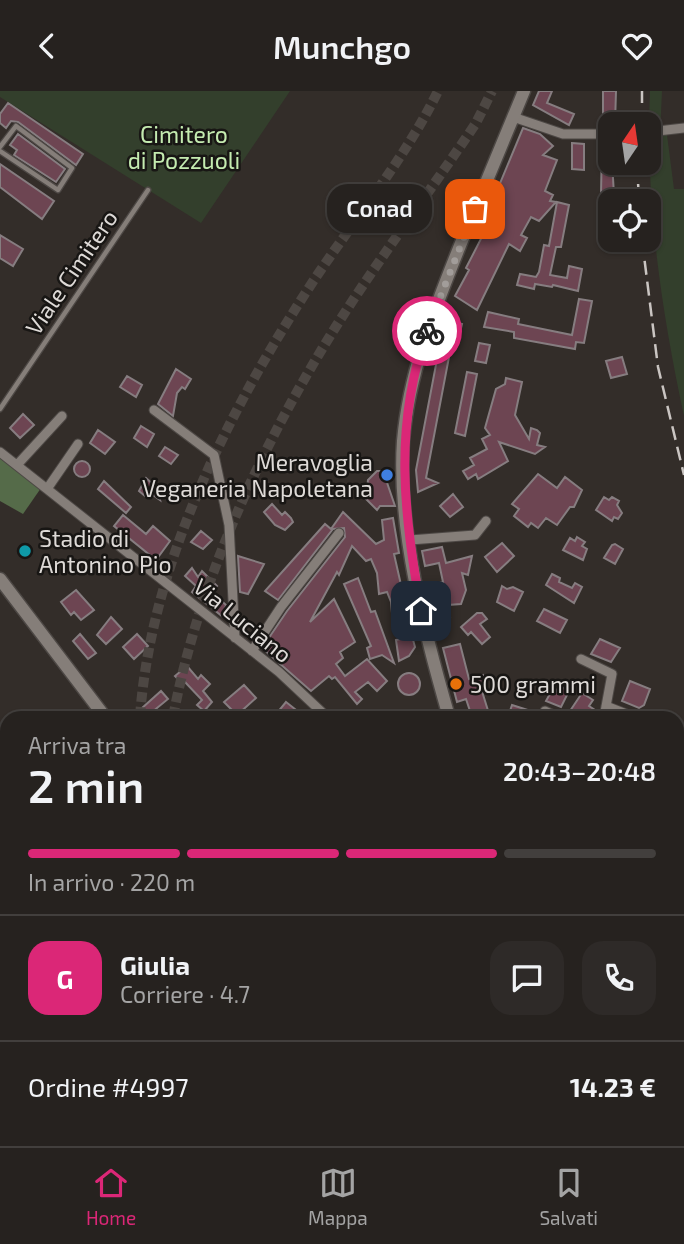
<!DOCTYPE html>
<html lang="it">
<meta charset="utf-8">
<style>
:root{--surface:#26221f;--page:#2e2a28;--text:#f1f3f6;--muted:#a4a4a4;--line:#423f3d;--accent:#db2777}
body{margin:0;font-family:"Exo 2",sans-serif;background:var(--page);color:var(--text);height:100vh;display:flex;flex-direction:column;font-size:26px;white-space:nowrap}
*{box-sizing:border-box;margin:0}
p{font-size:23px;color:var(--muted)}
.icon{flex:none;width:38px;height:38px;fill:none;stroke:currentColor;stroke-width:2;stroke-linecap:round;stroke-linejoin:round}
.map{position:relative;flex:1;overflow:hidden}
.panel{position:absolute;left:0px;top:620px;width:684px;height:436px;display:flex;flex-direction:column;background:var(--surface);border-radius:21px 21px 0 0;box-shadow:0 2px 5px #0004,0 0 0 2px var(--line)}
.panel>*{flex:none}
.needle{width:46px;rotate:13deg}
.tools{position:absolute;left:598px;top:21px;display:grid;gap:14px}
.tools a{display:grid;place-items:center;width:63px;height:63px;border-radius:14px;background:var(--surface);box-shadow:0 2px 5px #0004,0 0 0 2px var(--line);font-size:35px}
.pin{position:absolute;display:grid;place-items:center;width:60px;height:60px;color:#fff;margin:-30px;border-radius:14px;box-shadow:0 4px 10px #0006}
.courier{position:absolute;display:grid;place-items:center;width:70px;height:70px;margin:-35px;border:5px solid #db2777;border-radius:50%;background:#fff;color:#222;box-shadow:0 2px 9px #0007}
.bubble{position:absolute;height:49px;border-radius:21px;background:var(--surface);box-shadow:0 2px 5px #0004,0 0 0 2px var(--line);font-size:23px;font-weight:600;line-height:49px;text-align:center}
.summary em{font-style:normal;font-weight:600}
.summary div{display:flex;flex-direction:column-reverse}
.summary{display:flex;align-items:center;justify-content:space-between;height:119px;padding:0 28px}
h1{font-size:46px;font-weight:600;line-height:52px}
.bar{display:grid;grid-template-columns:repeat(4,1fr);gap:10px 7px;align-content:center;height:84px;padding:0 28px}
.bar i{height:9px;border-radius:5px;background:var(--line)}
.bar .current{background:var(--accent)}
.bar p{grid-column:span 4}
.line{display:flex;align-items:center;gap:18px;padding:0 28px;border-top:2px solid var(--line)}
.line div{flex:1}
.round{display:grid;place-items:center;flex:none;width:74px;height:74px;border-radius:21px;background:var(--page)}
header{display:flex;justify-content:space-between;align-items:center;height:91px;padding:0 28px;background:var(--surface);font-size:32px;font-weight:600}
.tabs{display:flex;justify-content:space-around;align-items:center;height:98px;border-top:2px solid var(--line);background:var(--surface);font-size:19px;color:var(--muted)}
.tabs a{display:grid;justify-items:center;gap:4px}
.tabs .current{color:var(--accent)}
.map>svg:first-child{display:block}
.green{fill:#333f2c}
.forest{fill:#556b49}
.water{fill:#041732}
.building{fill:#6d4552;stroke:#867d80;stroke-width:2}
.lines{fill:none;stroke-linecap:round;stroke-linejoin:round}
.tertiary-tunnel{stroke:#4d4743;stroke-width:10;stroke-dasharray:10 5;stroke-linecap:butt}
.service-casing{stroke:#4d4845;stroke-width:7}
.minor-casing{stroke:#4d4845;stroke-width:11}
.tertiary-casing{stroke:#4d4845;stroke-width:13}
.secondary-casing{stroke:#4d4845;stroke-width:15}
.service{stroke:#857e79;stroke-width:4.5}
.minor{stroke:#857e79;stroke-width:9}
.tertiary{stroke:#857e79;stroke-width:10}
.secondary{stroke:#857e79;stroke-width:12}
.rail{stroke:#cac5c2;stroke-width:2.5;stroke-dasharray:14 7;stroke-linecap:butt}
.done{stroke:#a29d9a;stroke-width:7;stroke-dasharray:0 12.6}
.route{stroke:#db2777;stroke-width:9}
.shop-dot{fill:#3f7fe0;stroke:#181614;stroke-width:2.5}
.culture-dot{fill:#0f9aa8;stroke:#181614;stroke-width:2.5}
.food-dot{fill:#e8710a;stroke:#181614;stroke-width:2.5}
.labels{text-anchor:middle;dominant-baseline:central;stroke-width:5;stroke-linejoin:round;paint-order:stroke}
.park-label{font-size:23px;fill:#c4ebb0;stroke:#181614}
.street-label{font-size:23px;fill:#dedad7;stroke:#181614}
.poi-label{font-size:23px;fill:#dedad7;stroke:#181614;text-anchor:start}
</style>
<header><svg class="icon" aria-label="back" viewBox="0 0 24 24"><path d="M15 5l-7 7 7 7"/></svg>Munchgo<svg class="icon" aria-label="heart" viewBox="0 0 24 24"><path d="M12 20l-8-8c-3-5 5-10 8-4 3-6 11-1 8 4z"/></svg></header>
<div class="map">
<svg width="684" height="1055" viewBox="0 0 684 1055">
<rect width="100%" height="100%" fill="#332d29"/>
<path class="green" d="M0,0H290L201,132L0,6Z
M650,0H662L660,44H667L674,98H684V325C661,218 645,109 650,0Z"/>
<path class="forest" d="M0,366L41,397L23,423L0,410Z"/>
<path class="water" d="M0,892L7,896V966L0,962Z
M0,1022L7,1026V1048H46L57,1055H0Z"/>
<path class="building" d="M539,0H552L547,12L574,23L569,34L533,14Z
M603,0H616L615,33L611,36H603Z
M8,12L83,63L76,74L18,31L11,30L6,37L0,32V23Z
M523,37L540,43L553,55L543,64L557,69L545,100L553,104L550,110L556,111L539,130L531,126L521,144L527,147L520,160L509,153L477,219L455,205L469,179L466,177L485,140L481,138Z
M18,43L65,78L56,91L14,64L17,59L10,54Z
M572,52L584,53V79L572,78Z
M602,53H611L614,104L601,103Z
M0,73L54,110L42,128L0,96Z
M557,111L569,114L561,156H556L550,184L567,187L569,175L582,178L578,200L553,194L552,196L535,193L534,198L517,194L520,183L536,186L539,181L544,154L549,155Z
M0,144L23,158L13,175L0,167Z
M579,208L592,210L584,252L576,251L575,258L514,247V241L484,236L488,221L519,228L518,233L572,244Z
M451,230L462,233L457,255L446,252Z
M479,252L490,254L486,272L475,270Z
M438,263L449,266L426,387L438,392L418,401L416,379Z
M622,266L627,283L611,287L606,270Z
M176,278L191,288L185,298L182,296L177,302L173,325L158,313Z
M467,281L477,283L465,345L455,342Z
M127,285L142,294L136,306L120,296Z
M506,287L522,291L515,324L529,348L531,337L537,339L540,342L537,354L545,356L535,363L499,351L508,370L478,388L476,383L468,388L463,380L474,374L470,367L487,358L482,348L490,344L485,337L496,298L505,293Z
M23,323L34,334L20,347L10,337Z
M141,335L154,343L147,356L134,347Z
M98,339L115,351L105,363L90,352Z
M165,356L178,364L171,373L159,365Z
M74 378a8 8 0 1 1 16 0a8 8 0 1 1-16 0Z
M377,380H383L395,415H380L377,419L358,400L362,395L367,399L368,389Z
M538,383L557,397L565,386L582,399L574,416H570L557,434L546,427L538,437L531,432L528,436L514,425L519,418L512,413Z
M146,387L156,396L160,409L150,402L145,405L139,400Z
M104,390L131,416L126,422L98,398Z
M453,403L463,416L450,426L440,415Z
M604,406L609,409L612,406L619,410L617,414L622,422L618,428L614,426L612,430L596,419Z
M272,413L282,424L285,421L291,427L293,431L285,439L275,434L264,421Z
M343,421L376,453L384,449L382,429L393,427L399,462L394,463L409,529L393,533L391,511L387,501L379,503L377,482L371,468L366,470L352,455L339,484L337,481L310,531L334,508L355,551L340,561L343,567L336,573L345,585L367,568L387,590L377,600L368,591L355,601L362,608L357,613L335,586L332,588L329,585L311,600L262,557L287,520L345,446L344,437L333,438L278,509L265,500L325,433L331,438Z
M123,424L146,443L153,435L170,450L156,469L114,435Z
M201,440L212,449L203,458L191,451Z
M577,446L585,451L582,455L587,458L583,469L563,459L570,447L575,450Z
M502,452L514,465L497,481L485,466Z
M615,453L623,458L615,473L604,467L612,454Z
M442,456L446,472L472,465L468,484L462,482L466,499L461,513L448,514L450,526L438,529L432,494L443,491L439,472L425,475L422,460Z
M238,465L264,473L248,503L240,501Z
M192,477L198,486L202,480L217,495L211,500L226,514L223,526L192,501L196,495L185,485Z
M552,483L560,487L559,491L572,497L575,492L582,496L574,512L546,494Z
M358,487L371,521L375,520L394,572L382,564L370,568L367,557L371,555L344,493Z
M502,495L507,498L513,496L523,501L514,520L497,511Z
M76,499L94,519L81,529L74,521L71,524L61,511Z
M544,518L567,529L560,542L537,530Z
M477,522H482L487,528L480,533L490,546L482,553L471,541L468,544L461,536Z
M111,526L122,538L106,553L97,544Z
M80,543L96,562L88,568L73,550Z
M137,543L148,555L134,568L123,556Z
M412,545L415,556L409,565L399,570L396,549Z
M600,548L620,557L611,571L591,563Z
M460,553L469,588L483,584L486,596L481,597L490,626H472L466,608L457,611L443,557Z
M187,575L198,588L201,584L210,593L203,600L212,611L204,620L197,614L202,609L184,590L182,592L175,585Z
M398 593a11 11 0 1 1 22 0a11 11 0 1 1-22 0Z
M630,590L650,598L644,614L639,617L622,610Z
M244,594L256,607L237,624L224,611Z
M559,595L569,600L561,616L546,610L552,599L556,601Z
M161,600L168,608L146,626H132Z
M582,602L593,609L589,615L598,621L597,626H573L568,623Z
M286,611L305,626H283L277,622Z
M512,614L537,622L536,626H508Z
M0,684L7,692V715L0,707Z
M677,687L684,692V711L677,721Z
M7,741V869L0,860V747Z
M677,766L684,769V794L677,802Z
M319,1048H343L351,1055H325Z"/>
<g class="lines">
<path class="tertiary-tunnel" d="M140,626C150,480 223,331 301,209C345,139 402,74 438,0
M173,626C199,489 261,355 335,237C379,167 430,101 476,32L492,0"/>
<defs>
<path id="service" d="M0,56L16,35L72,77L58,99L0,60
M0,318L148,99
M181,1048L190,1055
M311,1048L320,1055
M560,1048L573,1055
M124,1055L141,1048
M267,1055L272,1048
M293,1055L298,1048"/>
<path id="minor" d="M513,26L563,43H611
M649,41L684,37
M154,319L214,364L229,434L235,547
M0,361L279,581L327,626
M17,374L62,325
M47,398L78,353
M410,449L475,444L486,430
M252,560L281,516L339,442
M581,568L612,583L604,626
M606,615L634,626
M543,626L545,620L558,626
M677,744L684,750
M677,877L684,879"/>
<path id="tertiary" d="M0,669L7,676
M357,1048L365,1055"/>
<path id="secondary" d="M0,488L105,626
M449,626C425,543 397,437 403,350C409,280 435,217 461,152C482,101 503,50 524,0
M677,859L684,864
M677,970L684,968"/>
</defs>
<use href="#service" class="service-casing"/>
<use href="#minor" class="minor-casing"/>
<use href="#tertiary" class="tertiary-casing"/>
<use href="#secondary" class="secondary-casing"/>
<use href="#service" class="service"/>
<use href="#minor" class="minor"/>
<use href="#tertiary" class="tertiary"/>
<use href="#secondary" class="secondary"/>
<path class="rail" d="M642,33V0
M637,72L639,110
M642,149L658,276L684,384
M0,646L7,654
M467,1048L472,1055"/>
</g>
<g class="lines">
<path class="done" d="M427,240L475,118"/>
<path class="route" d="M421,520C404,421 393,337 427,240"/>
</g>
<circle class="shop-dot" cx="387" cy="384" r="7"/>
<circle class="culture-dot" cx="25" cy="460" r="7"/>
<circle class="food-dot" cx="456" cy="593" r="7"/>
<g class="labels">
<g class="park-label">
<text x="184" y="43">Cimitero<tspan x="184" dy="26">di Pozzuoli</tspan></text>
</g>
<g class="street-label">
<text transform="translate(71 181) rotate(-56)">Viale Cimitero</text>
<text transform="translate(243 529) rotate(39)">Via Luciano</text>
</g>
<g class="poi-label">
<text x="373" y="371" text-anchor="end">Meravoglia<tspan x="373" dy="26">Veganeria Napoletana</tspan></text>
<text x="39" y="447">Stadio di<tspan x="39" dy="26">Antonino Pio</tspan></text>
<text x="470" y="593">500 grammi</text>
</g>
</g>
</svg>
<div class="tools">
<a><svg class="needle" viewBox="-14 -14 28 28"><path d="M0-13l5 13h-10z" fill="#e53935"/><path d="M0 13l5-13h-10z" fill="#a4a4a4"/></svg></a>
<a><svg class="icon" aria-label="locate" viewBox="0 0 24 24"><circle cx="12" cy="12" r="6"/><path d="M12 2v4M12 18v4M2 12h4M18 12h4"/></svg></a>
</div>
<div class="pin" style="left:475px;top:118px;background:#ea580c"><svg class="icon" aria-label="bag" viewBox="0 0 24 24"><path d="M5 8h14l-1 12H6zM9 8a3 3 0 0 1 6 0"/></svg></div>
<div class="pin" style="left:421px;top:520px;background:#1f2937"><svg class="icon" aria-label="home" viewBox="0 0 24 24"><path d="M3 11l9-7 9 7M6 9v11h12V9"/></svg></div>
<div class="courier" style="left:427px;top:240px"><svg class="icon" aria-label="bike" viewBox="0 0 24 24"><circle cx="6" cy="16" r="4"/><circle cx="18" cy="16" r="4"/><path d="M6 16l4-8h5l3 8M10 8l3 8H6M13 5h3"/></svg></div>
<div class="bubble" style="left:327px;top:93px;width:105px">Conad</div>
<section class="panel">
<div class="summary"><div><h1>2 min</h1><p>Arriva tra</p></div><em>20:43–20:48</em></div>
<div class="bar"><i class="current"></i><i class="current"></i><i class="current"></i><i></i><p>In arrivo · 220 m</p></div>
<div class="line" style="height:126px"><b class="round" style="background:var(--accent);color:#fff">G</b><div><b>Giulia</b><p>Corriere · 4.7</p></div><a class="round"><svg class="icon" aria-label="chat" viewBox="0 0 24 24"><path d="M4 5h16v11H9l-5 4z"/></svg></a><a class="round"><svg class="icon" aria-label="phone" viewBox="0 0 24 24"><path d="M5 4h4l2 5-3 2q2 4 5 5l2-3 5 2v4C11 20 4 13 5 4z"/></svg></a></div>
<div class="line" style="height:91px"><div>Ordine #4997</div><b>14.23 €</b></div>
</section>
</div>
<nav class="tabs">
<a class="current"><svg class="icon" aria-label="home" viewBox="0 0 24 24"><path d="M3 11l9-7 9 7M6 9v11h12V9"/></svg>Home</a>
<a><svg class="icon" aria-label="map" viewBox="0 0 24 24"><path d="M3 6l6-2 6 2 6-2v14l-6 2-6-2-6 2zM9 4v14M15 6v14"/></svg>Mappa</a>
<a><svg class="icon" aria-label="saved" viewBox="0 0 24 24"><path d="M7 4h10v16l-5-4-5 4z"/></svg>Salvati</a>
</nav>
